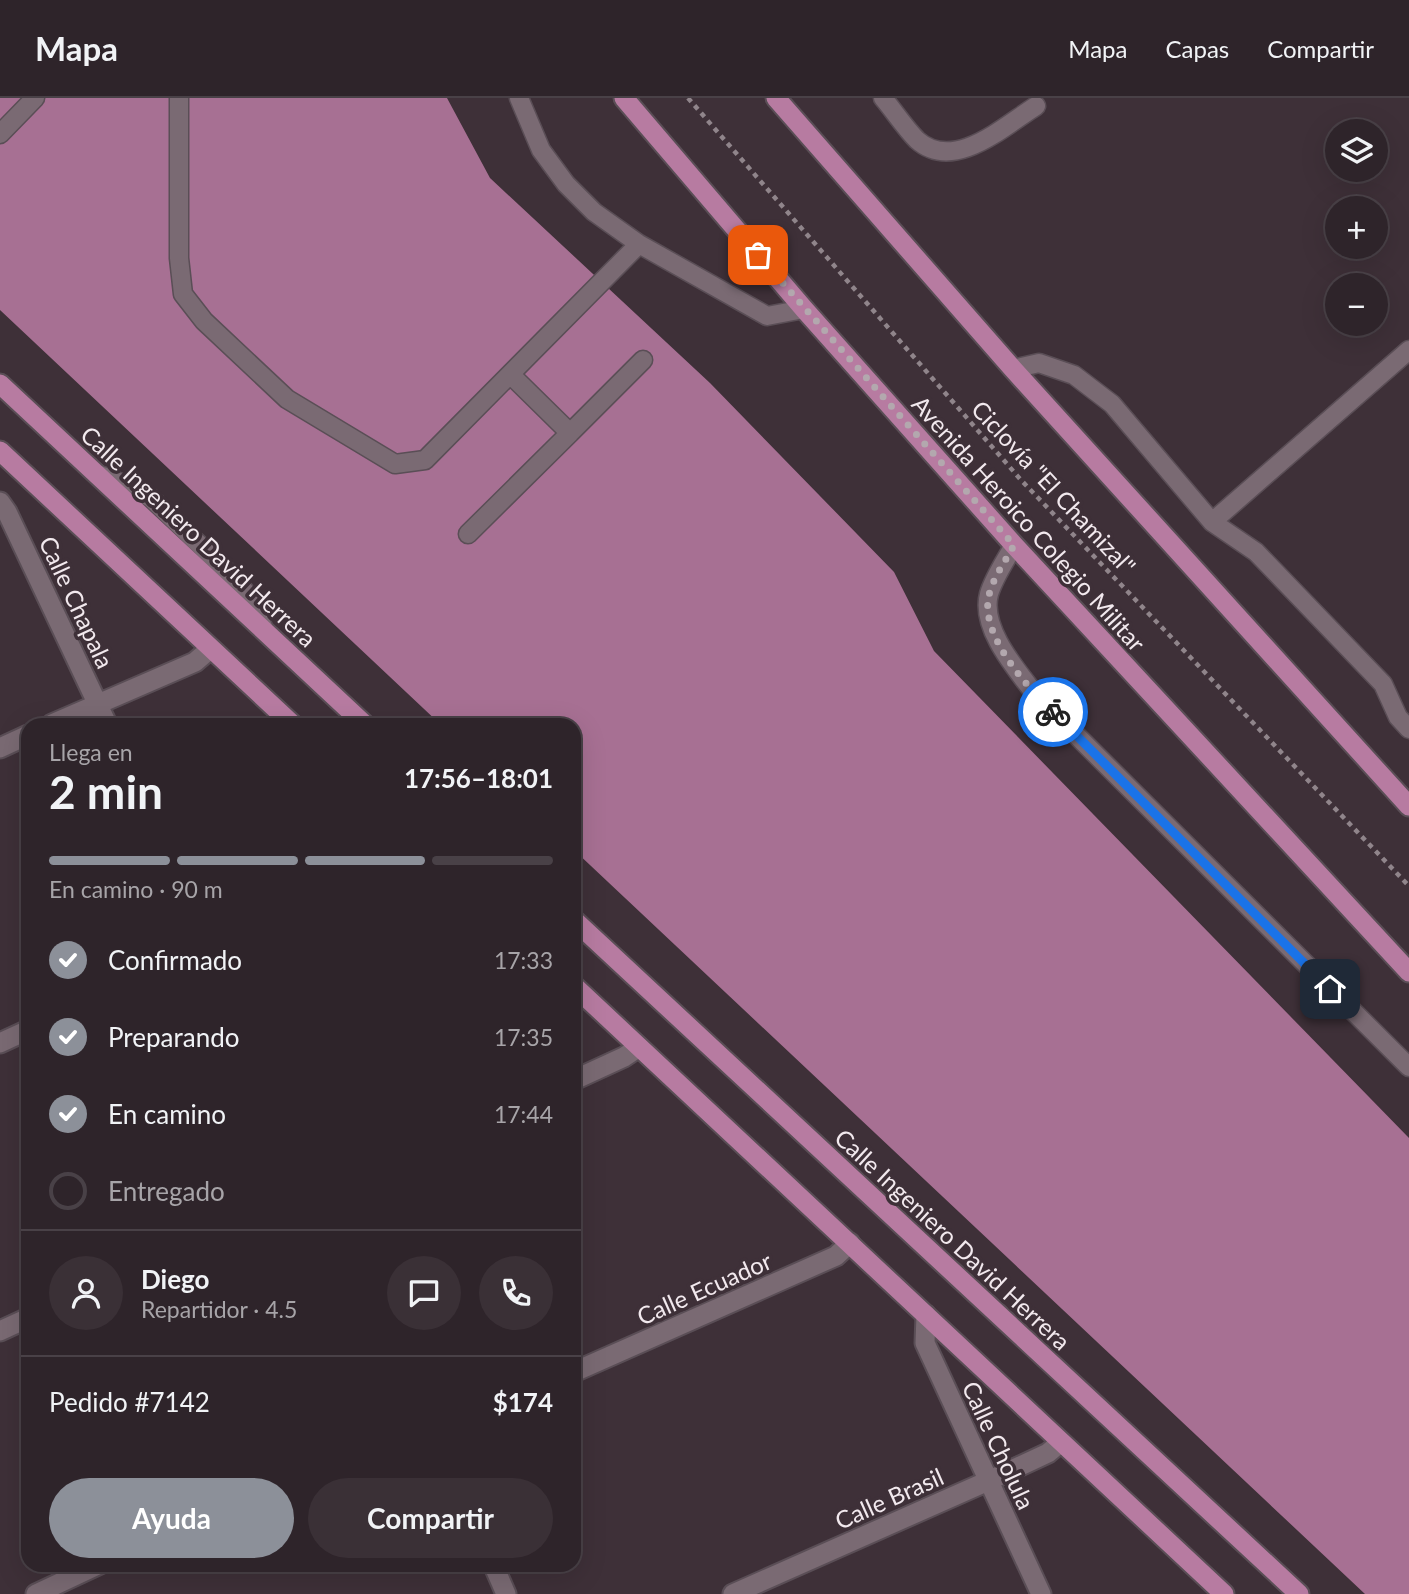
<!DOCTYPE html>
<html lang="es">
<meta charset="utf-8">
<style>
:root{--surface:#2e242a;--page:#3a3036;--text:#f1f3f6;--muted:#a7a4a8;--line:#494147;--accent:#8c9099}
body{margin:0;font-family:Lato,sans-serif;background:var(--page);color:var(--text);height:100vh;display:flex;flex-direction:column;font-size:26px;white-space:nowrap}
*{box-sizing:border-box;margin:0}
p{font-size:23px;color:var(--muted)}
.icon{flex:none;width:38px;height:38px;fill:none;stroke:currentColor;stroke-width:2;stroke-linecap:round;stroke-linejoin:round}
.map{position:relative;flex:1;overflow:hidden}
.drawer{position:absolute;left:21px;top:620px;width:560px;height:854px;display:flex;flex-direction:column;background:var(--surface);border-radius:21px;box-shadow:0 7px 28px #0002,0 0 0 2px var(--line)}
.drawer>*{flex:none}
.fabs{position:absolute;left:1325px;top:21px;display:grid;gap:14px}
.fabs a{display:grid;place-items:center;width:63px;height:63px;border-radius:50%;background:var(--surface);box-shadow:0 7px 28px #0002,0 0 0 2px var(--line);font-size:35px}
.pin{position:absolute;display:grid;place-items:center;width:60px;height:60px;color:#fff;margin:-30px;border-radius:14px;box-shadow:0 4px 10px #0006}
.courier{position:absolute;display:grid;place-items:center;width:70px;height:70px;margin:-35px;border:5px solid #1a73e8;border-radius:50%;background:#fff;color:#222;box-shadow:0 2px 9px #0007}
.headline em{font-style:normal;font-weight:700}
.headline div{display:flex;flex-direction:column-reverse}
.headline{display:flex;align-items:center;justify-content:space-between;height:119px;padding:0 28px}
h1{font-size:46px;font-weight:700;line-height:52px}
.bar{display:grid;grid-template-columns:repeat(4,1fr);gap:10px 7px;align-content:center;height:84px;padding:0 28px}
.bar i{height:9px;border-radius:5px;background:var(--line)}
.bar .current{background:var(--accent)}
.bar p{grid-column:span 4}
.line{display:flex;align-items:center;gap:18px;padding:0 28px;border-top:2px solid var(--line)}
.line div{flex:1}
.round{display:grid;place-items:center;flex:none;width:74px;height:74px;border-radius:37px;background:var(--page)}
ol{padding:0 28px;list-style:none}
li{display:flex;align-items:center;gap:21px;height:77px}
li p{margin-inline-start:auto}
li .icon{padding:7px;border-radius:50%;background:var(--accent);color:#fff;stroke-width:4}
li:last-child{color:var(--muted)}
li i{width:38px;height:38px;border:4px solid var(--line);border-radius:50%}
.primary-button{display:flex;gap:14px;margin-top:auto;padding:14px 28px}
.primary-button a{flex:1;height:80px;border-radius:42px;background:var(--accent);color:#fff;font-size:28px;font-weight:700;line-height:80px;text-align:center}
.primary-button a+a{background:var(--page);color:var(--text)}
header{display:flex;align-items:center;gap:42px;box-sizing:border-box;height:98px;padding:0 35px;background:var(--surface);border-bottom:2px solid var(--line)}
header strong{font-size:33px}
nav{display:flex;gap:38px;margin-inline-start:auto;font-size:24px}
.map>svg:first-child{display:block}
.water{fill:#a77093}
.lines{fill:none;stroke-linecap:round;stroke-linejoin:round}
.service-casing{stroke:#5a4e56;stroke-width:21}
.minor-casing{stroke:#5a4e56;stroke-width:23}
.primary-casing{stroke:#5a4e56;stroke-width:23}
.path{stroke:#90858b;stroke-width:4.5;stroke-dasharray:5 5;stroke-linecap:butt}
.service{stroke:#7a6a73;stroke-width:18}
.minor{stroke:#7a6a73;stroke-width:19}
.primary{stroke:#b77ba1;stroke-width:19}
.done{stroke:#b3a8ae;stroke-width:7;stroke-dasharray:0 12.6}
.route{stroke:#1a73e8;stroke-width:9}
.labels{text-anchor:middle;dominant-baseline:central;stroke-width:7;stroke-linejoin:round;paint-order:stroke}
.street-label{font-size:24px;fill:#f2e9ee;stroke:#3e3038}
</style>
<header>
<strong>Mapa</strong>
<nav><a>Mapa</a><a>Capas</a><a>Compartir</a></nav>
</header>
<div class="map">
<svg width="1409" height="1496" viewBox="0 0 1409 1496">
<rect width="100%" height="100%" fill="#3e3038"/>
<path class="water" d="M0,0H447L490,80L710,285L894,474L934,553L1409,1040V1496H1365L574,752V626H440L0,212Z"/>
<g class="lines">
<defs>
<path id="service" d="M179,0V160L183,196L204,223L287,301L395,366L425,362L639,146
M519,0L541,52L566,86L594,114L639,146L767,218L804,211
M883,0C894,13 905,30 917,42C954,75 1004,28 1036,8
M0,36L35,0
M1013,271L1039,265L1074,277L1112,306L1212,424L1256,454L1383,586L1398,619L1409,631
M570,335L643,262
M97,376L135,390L151,400L235,481L252,502L265,534
M1212,424L1409,252
M468,436L570,335L511,277
M1014,447C1006,462 994,479 989,496C980,530 1016,571 1035,596L1409,969"/>
<path id="minor" d="M0,404L7,414L107,626
M52,626L195,564L210,551
M0,650L28,637
M0,945L28,932
M574,982L624,959L639,949
M926,1217L925,1245L1041,1496
M0,1233L28,1220
M574,1274L836,1158L850,1145
M493,1466L506,1496
M36,1496L100,1466
M733,1496L988,1383L1048,1355L1061,1344"/>
<path id="primary" d="M624,0L804,211L1014,447L1409,874
M776,0L1013,271L1409,708
M0,286L364,626
M0,353L292,626
M574,822L1299,1496
M574,888L1224,1496"/>
</defs>
<use href="#service" class="service-casing"/>
<use href="#minor" class="minor-casing"/>
<use href="#primary" class="primary-casing"/>
<path class="path" d="M688,0L1021,382L1409,788"/>
<use href="#service" class="service"/>
<use href="#minor" class="minor"/>
<use href="#primary" class="primary"/>
</g>
<g class="lines">
<path class="done" d="M758,157L1014,447C1006,462 993,480 989,497C979,536 1027,589 1053,614"/>
<path class="route" d="M1053,614L1330,891"/>
</g>
<g class="labels">
<g class="street-label">
<text transform="translate(1054 389) rotate(47)">Ciclovía "El Chamizal"</text>
<text transform="translate(1029 425) rotate(48)">Avenida Heroico Colegio Militar</text>
<text transform="translate(199 438) rotate(43)">Calle Ingeniero David Herrera</text>
<text transform="translate(77 504) rotate(65)">Calle Chapala</text>
<text transform="translate(953 1141) rotate(43)">Calle Ingeniero David Herrera</text>
<text transform="translate(704 1190) rotate(-24)">Calle Ecuador</text>
<text transform="translate(999 1347) rotate(65)">Calle Cholula</text>
<text transform="translate(889 1400) rotate(-24)">Calle Brasil</text>
</g>
</g>
</svg>
<div class="fabs">
<a><svg class="icon" aria-label="layers" viewBox="0 0 24 24"><path d="M12 4l9 5-9 5-9-5zM3 14l9 5 9-5"/></svg></a>
<a>+</a>
<a>−</a>
</div>
<div class="pin" style="left:758px;top:157px;background:#ea580c"><svg class="icon" aria-label="bag" viewBox="0 0 24 24"><path d="M5 8h14l-1 12H6zM9 8a3 3 0 0 1 6 0"/></svg></div>
<div class="pin" style="left:1330px;top:891px;background:#1f2937"><svg class="icon" aria-label="home" viewBox="0 0 24 24"><path d="M3 11l9-7 9 7M6 9v11h12V9"/></svg></div>
<div class="courier" style="left:1053px;top:614px"><svg class="icon" aria-label="bike" viewBox="0 0 24 24"><circle cx="6" cy="16" r="4"/><circle cx="18" cy="16" r="4"/><path d="M6 16l4-8h5l3 8M10 8l3 8H6M13 5h3"/></svg></div>
<section class="drawer">
<div class="headline"><div><h1>2 min</h1><p>Llega en</p></div><em>17:56–18:01</em></div>
<div class="bar"><i class="current"></i><i class="current"></i><i class="current"></i><i></i><p>En camino · 90 m</p></div>
<ol>
<li><svg class="icon" aria-label="check" viewBox="0 0 24 24"><path d="M5 12l5 5 9-10"/></svg>Confirmado<p>17:33</p></li>
<li><svg class="icon" aria-label="check" viewBox="0 0 24 24"><path d="M5 12l5 5 9-10"/></svg>Preparando<p>17:35</p></li>
<li><svg class="icon" aria-label="check" viewBox="0 0 24 24"><path d="M5 12l5 5 9-10"/></svg>En camino<p>17:44</p></li>
<li><i></i>Entregado</li>
</ol>
<div class="line" style="height:126px"><a class="round"><svg class="icon" aria-label="person" viewBox="0 0 24 24"><circle cx="12" cy="8" r="4"/><path d="M4 21q1-7 8-7t8 7"/></svg></a><div><b>Diego</b><p>Repartidor · 4.5</p></div><a class="round"><svg class="icon" aria-label="chat" viewBox="0 0 24 24"><path d="M4 5h16v11H9l-5 4z"/></svg></a><a class="round"><svg class="icon" aria-label="phone" viewBox="0 0 24 24"><path d="M5 4h4l2 5-3 2q2 4 5 5l2-3 5 2v4C11 20 4 13 5 4z"/></svg></a></div>
<div class="line" style="height:91px"><div>Pedido #7142</div><b>$174</b></div>
<div class="primary-button"><a>Ayuda</a><a>Compartir</a></div>
</section>
</div>
